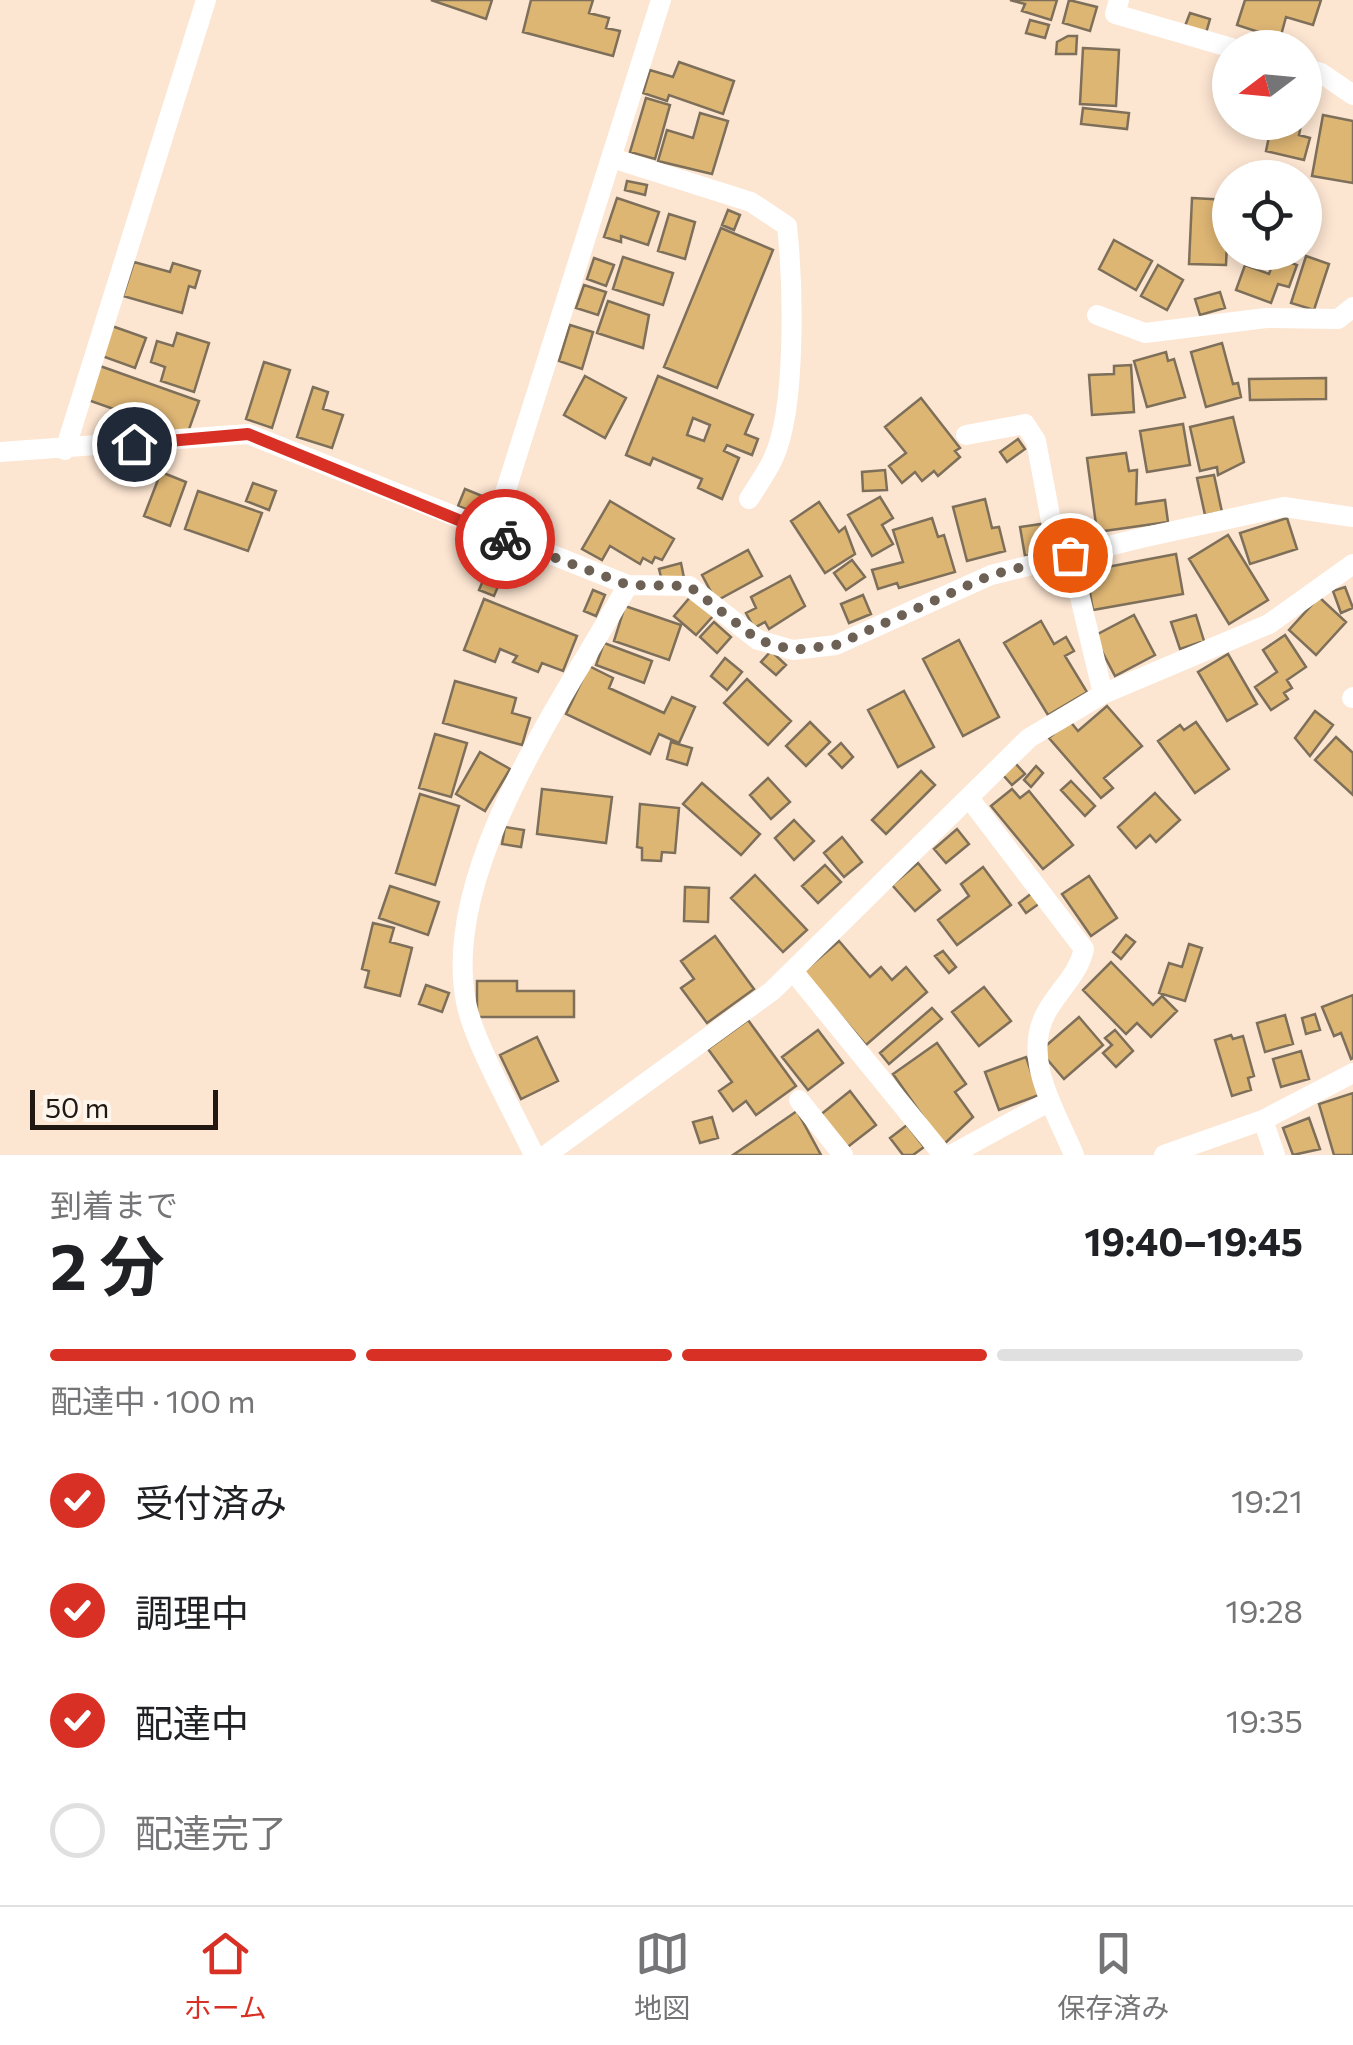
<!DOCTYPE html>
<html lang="ja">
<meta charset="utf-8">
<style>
:root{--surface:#fff;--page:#f6f6f6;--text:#202124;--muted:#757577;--line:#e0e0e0;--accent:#d93025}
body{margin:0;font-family:Commissioner,"Noto Sans JP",sans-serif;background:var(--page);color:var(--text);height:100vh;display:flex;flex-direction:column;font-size:38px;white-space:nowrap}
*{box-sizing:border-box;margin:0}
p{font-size:32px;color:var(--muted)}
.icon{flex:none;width:55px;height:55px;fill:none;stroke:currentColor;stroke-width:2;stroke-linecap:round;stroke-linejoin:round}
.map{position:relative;height:1155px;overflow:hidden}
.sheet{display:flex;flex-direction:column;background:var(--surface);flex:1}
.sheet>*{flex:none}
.needle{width:65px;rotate:254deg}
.fabs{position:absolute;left:1212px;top:30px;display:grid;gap:20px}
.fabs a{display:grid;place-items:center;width:110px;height:110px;border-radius:50%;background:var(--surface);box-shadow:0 5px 15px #0003;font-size:50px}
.scale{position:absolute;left:30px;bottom:25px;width:188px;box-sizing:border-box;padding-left:10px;border:5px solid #201811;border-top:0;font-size:28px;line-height:35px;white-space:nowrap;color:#201811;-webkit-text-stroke:8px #fef5ed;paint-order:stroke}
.pin{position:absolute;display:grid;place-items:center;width:85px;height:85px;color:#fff;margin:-42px;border:5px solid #fff;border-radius:50%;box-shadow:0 2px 10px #0007}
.courier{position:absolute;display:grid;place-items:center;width:100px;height:100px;margin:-50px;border:8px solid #d93025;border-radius:50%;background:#fff;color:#222;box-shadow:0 2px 12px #0007}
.overview em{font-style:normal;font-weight:700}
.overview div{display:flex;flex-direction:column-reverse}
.overview{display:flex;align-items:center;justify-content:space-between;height:170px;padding:0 50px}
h1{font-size:65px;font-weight:700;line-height:75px}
.bar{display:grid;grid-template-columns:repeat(4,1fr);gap:15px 10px;align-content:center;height:120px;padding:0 50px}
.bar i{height:12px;border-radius:8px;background:var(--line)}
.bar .active{background:var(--accent)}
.bar p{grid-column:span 4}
ol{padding:0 50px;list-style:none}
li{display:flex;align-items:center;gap:30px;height:110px}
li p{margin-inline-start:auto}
li .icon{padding:10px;border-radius:50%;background:var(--accent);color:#fff;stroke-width:4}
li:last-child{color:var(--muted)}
li i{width:55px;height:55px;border:5px solid var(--line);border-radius:50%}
.menu{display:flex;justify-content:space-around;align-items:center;height:140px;border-top:2px solid var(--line);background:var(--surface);font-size:28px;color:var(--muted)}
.menu a{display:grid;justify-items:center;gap:5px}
.menu .active{color:var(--accent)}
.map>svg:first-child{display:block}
.building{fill:#deb674;stroke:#7d6f59;stroke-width:2.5;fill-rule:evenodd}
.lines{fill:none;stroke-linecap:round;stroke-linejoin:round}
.minor{stroke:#fff;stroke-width:20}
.done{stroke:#6d6054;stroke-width:10;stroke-dasharray:0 18}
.route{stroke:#d93025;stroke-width:12}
</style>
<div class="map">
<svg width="1353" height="1155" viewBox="0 0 1353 1155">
<rect width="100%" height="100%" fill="#fce5d1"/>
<path class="building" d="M431,0H492L486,19Z
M531,0H593L589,13L609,18L606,28L620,31L613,56L523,32Z
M1010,0H1057L1051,20L1022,11L1025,4Z
M1069,0L1097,7L1090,31L1063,23Z
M1245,0H1321L1313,25L1286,17L1280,39L1237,25Z
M1190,13L1210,19L1206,33L1185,26Z
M1030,20L1049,25L1045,38L1026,33Z
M1068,36H1077L1076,54H1056L1057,42Z
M1083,48L1119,50L1116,106L1080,104Z
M679,62L734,81L723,114L669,95L667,101L643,93L650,70L673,77Z
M646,98L670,105L655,159L630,152Z
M1083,108L1129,113L1127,129L1081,124Z
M700,113L728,121L712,174L658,161L667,130L693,138Z
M1323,115L1353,121V183L1312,176Z
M1272,122L1301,125L1299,135L1310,138L1304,160L1266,151Z
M627,181L647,185L645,195L625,190Z
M617,198L659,212L648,245L621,236V242L604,237Z
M1192,198L1229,200L1226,265L1189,264Z
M728,210L740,215L734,230L722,225Z
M669,214L695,222L685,259L658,251Z
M721,228L773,250L717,388L664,367Z
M1114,240L1152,261L1136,290L1099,269Z
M1306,256L1329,264L1314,310L1291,303Z
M623,257L673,273L663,305L613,289Z
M1275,257L1297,265L1289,287L1278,284L1271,303L1236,290L1245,265L1269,274Z
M594,258L614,265L606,286L587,279Z
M134,262L170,272L173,263L200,271L195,288L189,286L182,313L123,296Z
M1158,265L1183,280L1167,310L1141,296Z
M584,285L606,292L598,315L576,308Z
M1220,292L1225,308L1200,315L1195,299Z
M608,301L649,315L643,348L597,333Z
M570,325L593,332L582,369L559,361Z
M112,326L146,338L135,368L102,356Z
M177,333L209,343L194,392L161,381L165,367L151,362L157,341L173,346Z
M1222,343L1233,384L1238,383L1241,397L1206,407L1191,352Z
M1166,352L1168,361L1174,359L1185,397L1147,407L1134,361Z
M264,362L290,370L272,428L246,419Z
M1131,365L1134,412L1092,415L1089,375L1114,374V366Z
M100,366L199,401L187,435L88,400Z
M585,376L626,398L605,438L564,415Z
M658,376L753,415L745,434L758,439L752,455L727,445L724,451L739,458L722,499L698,488L702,479L653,458L650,465L626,455ZM693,418L710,425L704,441L687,435Z
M1326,378V399L1250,400L1249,379Z
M313,387L328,392L323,409L343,415L332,448L297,437Z
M921,398L960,448L955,451L960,457L938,476L934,471L922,481L915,472L902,483L889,466L906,453L885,427Z
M1233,417L1244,462L1218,475L1217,467L1200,471L1190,427Z
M1183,424L1190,465L1147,472L1140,431Z
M1018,439L1025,449L1007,462L1000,452Z
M1126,453L1129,471L1137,470L1136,504L1165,500L1168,522L1097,532L1087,458Z
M885,470L887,490L863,491L862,472Z
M161,472L186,482L170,526L144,516Z
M1214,475L1222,512L1205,515L1197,478Z
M253,483L276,491L269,510L246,501Z
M465,489L492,500L486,517L458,506Z
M198,491L262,513L248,551L185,529Z
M880,497L893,518L882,525L893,544L872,556L848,515Z
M985,499L992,528L999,527L1005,551L967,561L953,507Z
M610,501L674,539L662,560L655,557L652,563L643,558L640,564L610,546L602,560L582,549Z
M819,502L839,532L845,527L855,554L825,573L791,521Z
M932,518L938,537L944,535L955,572L899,588L897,583L878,589L872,570L903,562L893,530Z
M1287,518L1297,549L1250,564L1240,533Z
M1041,524L1046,552L1025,556L1020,527Z
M1228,535L1268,600L1229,624L1189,559Z
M748,550L762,576L716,601L702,575Z
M1176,554L1183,594L1093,610L1086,571Z
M852,560L865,577L846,590L834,573Z
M681,563L684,578L661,577L659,569Z
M490,564L505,570L494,596L479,590Z
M790,576L805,606L769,629L765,622L754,628L746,613L756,608L751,597Z
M1345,587L1353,608L1341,613L1333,591Z
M593,590L605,595L596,616L584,611Z
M863,595L871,614L849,623L841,604Z
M691,596L713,616L696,635L674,616Z
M1319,597L1346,622L1316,655L1289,630Z
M484,599L577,636L563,671L542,663L538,672L513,662L517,656L500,649L495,662L464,650Z
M625,606L681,625L669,660L614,641Z
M1134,615L1155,655L1115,676L1094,636Z
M1196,615L1204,641L1180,649L1171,622Z
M1041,621L1054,644L1066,637L1074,651L1065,656L1087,692L1048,715L1004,643Z
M714,622L731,637L717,653L700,637Z
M1285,635L1306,667L1287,680L1292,688L1284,693L1288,699L1271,710L1255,687L1277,672L1263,650Z
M959,640L999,717L963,736L923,659Z
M604,643L652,661L644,683L596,665Z
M771,651L786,665L776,675L761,662Z
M1228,654L1257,704L1227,721L1198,672Z
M725,658L742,672L727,690L711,676Z
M589,666L613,678L609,688L664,713L672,697L695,707L679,743L659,734L650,754L566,714Z
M747,679L791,721L768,745L724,703Z
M455,681L516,698L512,713L530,718L522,745L443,723Z
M904,691L934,747L898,767L868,710Z
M1107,706L1142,746L1104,778L1113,788L1101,798L1049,738L1069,720L1078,731Z
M1315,711L1333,725L1310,756L1295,738Z
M810,722L830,742L806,766L786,746Z
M1196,722L1229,769L1195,793L1158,741L1180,725L1184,730Z
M435,734L467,743L451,797L419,788Z
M1336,737L1353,753V795L1315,760Z
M671,742L692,748L687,765L667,759Z
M841,743L853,757L842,768L829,754Z
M480,752L510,769L485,811L456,794Z
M1015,763L1025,774L1012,785L1003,775Z
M1036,766L1043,773L1031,787L1024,780Z
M921,771L935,785L886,834L872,820Z
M768,778L790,802L771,819L750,795Z
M1071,781L1095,806L1085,816L1061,790Z
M702,783L760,834L741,855L683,804Z
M542,789L612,797L606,843L537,834Z
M1012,789L1020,798L1029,791L1073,845L1043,869L991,806Z
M1155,793L1180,820L1156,842L1150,835L1136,848L1118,827Z
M420,794L459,806L435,885L396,873Z
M640,804L679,808L675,853L662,852L661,861L642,860V848L637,847Z
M794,820L814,841L794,860L775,838Z
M505,827L524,830L521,847L502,844Z
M957,829L969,844L946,863L934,849Z
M842,837L862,862L844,877L824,853Z
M918,863L940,890L915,911L892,885Z
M825,865L841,882L818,903L802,886Z
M983,867L1011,905L957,945L938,920L969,896L961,884Z
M755,875L807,930L783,952L731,898Z
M1089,876L1117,918L1091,936L1062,894Z
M390,886L439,902L428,935L379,918Z
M685,887L709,888L708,922L684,921Z
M1032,893L1040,903L1026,913L1019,903Z
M373,923L394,928L390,942L412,948L400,996L365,987L369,971L362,969Z
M1126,935L1135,942L1121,959L1113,952Z
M715,936L754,989L707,1023L681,988L694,979L681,961Z
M839,941L870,977L881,967L892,980L906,967L927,992L866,1045L803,972Z
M1189,944L1202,948L1185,1001L1159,993L1169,963L1182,967Z
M943,951L956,967L949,973L935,956Z
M1111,962L1153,1005L1162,996L1177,1011L1151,1037L1137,1023L1126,1034L1083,990Z
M477,981H517V991H574V1017H477Z
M426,985L449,993L442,1012L419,1004Z
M984,987L1011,1021L979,1046L952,1012Z
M1353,995V1058L1351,1059L1341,1033L1334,1036L1322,1007Z
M932,1008L942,1019L889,1064L880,1053Z
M1315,1014L1320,1030L1306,1034L1302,1018Z
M1285,1015L1293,1044L1265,1052L1257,1023Z
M1079,1017L1103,1045L1064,1079L1040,1051Z
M748,1020L796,1086L756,1115L746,1101L733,1111L719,1091L732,1082L708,1049Z
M818,1030L843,1063L808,1090L782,1057Z
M1115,1030L1133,1051L1116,1067L1103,1053L1112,1045L1105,1038Z
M1231,1035L1233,1039L1243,1036L1254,1076L1248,1078L1251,1090L1232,1096L1215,1040Z
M537,1037L558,1081L521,1099L500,1055Z
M937,1043L966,1084L955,1092L973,1117L943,1145L893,1074Z
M1301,1051L1309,1079L1281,1087L1273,1059Z
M1026,1057L1039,1095L999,1110L985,1072Z
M850,1091L876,1125L845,1149L819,1116Z
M1353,1093V1155H1334L1319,1104Z
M797,1111L821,1155H733Z
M712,1117L718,1138L700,1143L693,1122Z
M1309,1118L1320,1149L1293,1155L1283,1128Z
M907,1125L924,1147L913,1155H903L890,1138Z"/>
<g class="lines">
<path class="minor" d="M1119,0L1115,14L1232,48
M1305,68L1321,73L1353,95
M612,158L751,202L787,226C793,282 797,409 773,459C767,472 757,486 749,499
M1097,315L1145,333L1266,318L1338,319L1353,307
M966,435L1025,424L1036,441L1058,558
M65,450L206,0
M0,452L248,434L628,585L689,586L758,640L793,650L836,645L991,575L1141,538L1284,507L1353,517
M492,534L661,0
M1070,555L1103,694
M1352,698L1353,697
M969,798L1084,949C1078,976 1057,991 1045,1015C1022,1061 1057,1113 1074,1155
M793,971L943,1155
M799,1100L843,1155
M1263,1120L1275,1155
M534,1155C516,1116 473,1041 466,1002C440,870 565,697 628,585
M546,1155L772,991L1029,738L1103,694L1269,624L1353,564
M951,1155L1050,1101
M1164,1155L1263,1120L1353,1073"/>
</g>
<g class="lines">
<path class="done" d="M505,539L628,585L689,586L758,640L793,650L836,645L991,575L1070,555"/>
<path class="route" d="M134,444L248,434L505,539"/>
</g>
</svg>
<div class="fabs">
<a><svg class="needle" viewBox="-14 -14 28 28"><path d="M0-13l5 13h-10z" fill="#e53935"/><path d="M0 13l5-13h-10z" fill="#757577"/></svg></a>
<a><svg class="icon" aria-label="locate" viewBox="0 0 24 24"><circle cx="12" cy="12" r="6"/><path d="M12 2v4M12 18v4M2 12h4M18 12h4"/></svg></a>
</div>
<div class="scale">50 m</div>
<div class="pin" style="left:1070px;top:555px;background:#ea580c"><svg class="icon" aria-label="bag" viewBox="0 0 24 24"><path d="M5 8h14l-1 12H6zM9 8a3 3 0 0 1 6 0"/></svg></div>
<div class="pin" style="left:134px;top:444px;background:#1f2937"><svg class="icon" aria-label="home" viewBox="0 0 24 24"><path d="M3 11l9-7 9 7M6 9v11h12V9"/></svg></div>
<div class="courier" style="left:505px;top:539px"><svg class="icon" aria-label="bike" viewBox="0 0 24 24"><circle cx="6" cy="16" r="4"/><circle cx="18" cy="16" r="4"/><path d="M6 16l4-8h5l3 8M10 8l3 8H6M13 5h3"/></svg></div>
</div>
<section class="sheet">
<div class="overview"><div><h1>2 分</h1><p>到着まで</p></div><em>19:40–19:45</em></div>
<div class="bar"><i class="active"></i><i class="active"></i><i class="active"></i><i></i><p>配達中 · 100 m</p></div>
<ol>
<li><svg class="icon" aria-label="check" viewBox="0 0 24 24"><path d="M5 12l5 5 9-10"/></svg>受付済み<p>19:21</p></li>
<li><svg class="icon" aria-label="check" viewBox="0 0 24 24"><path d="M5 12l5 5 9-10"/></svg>調理中<p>19:28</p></li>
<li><svg class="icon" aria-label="check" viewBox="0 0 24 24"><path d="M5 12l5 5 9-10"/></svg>配達中<p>19:35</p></li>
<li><i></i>配達完了</li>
</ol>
</section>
<nav class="menu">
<a class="active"><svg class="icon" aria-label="home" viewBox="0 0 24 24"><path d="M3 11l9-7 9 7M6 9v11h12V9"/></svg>ホーム</a>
<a><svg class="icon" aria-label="map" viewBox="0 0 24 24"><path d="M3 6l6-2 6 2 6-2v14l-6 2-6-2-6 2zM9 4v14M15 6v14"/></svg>地図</a>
<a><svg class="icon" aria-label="saved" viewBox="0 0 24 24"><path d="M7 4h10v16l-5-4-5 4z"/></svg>保存済み</a>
</nav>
